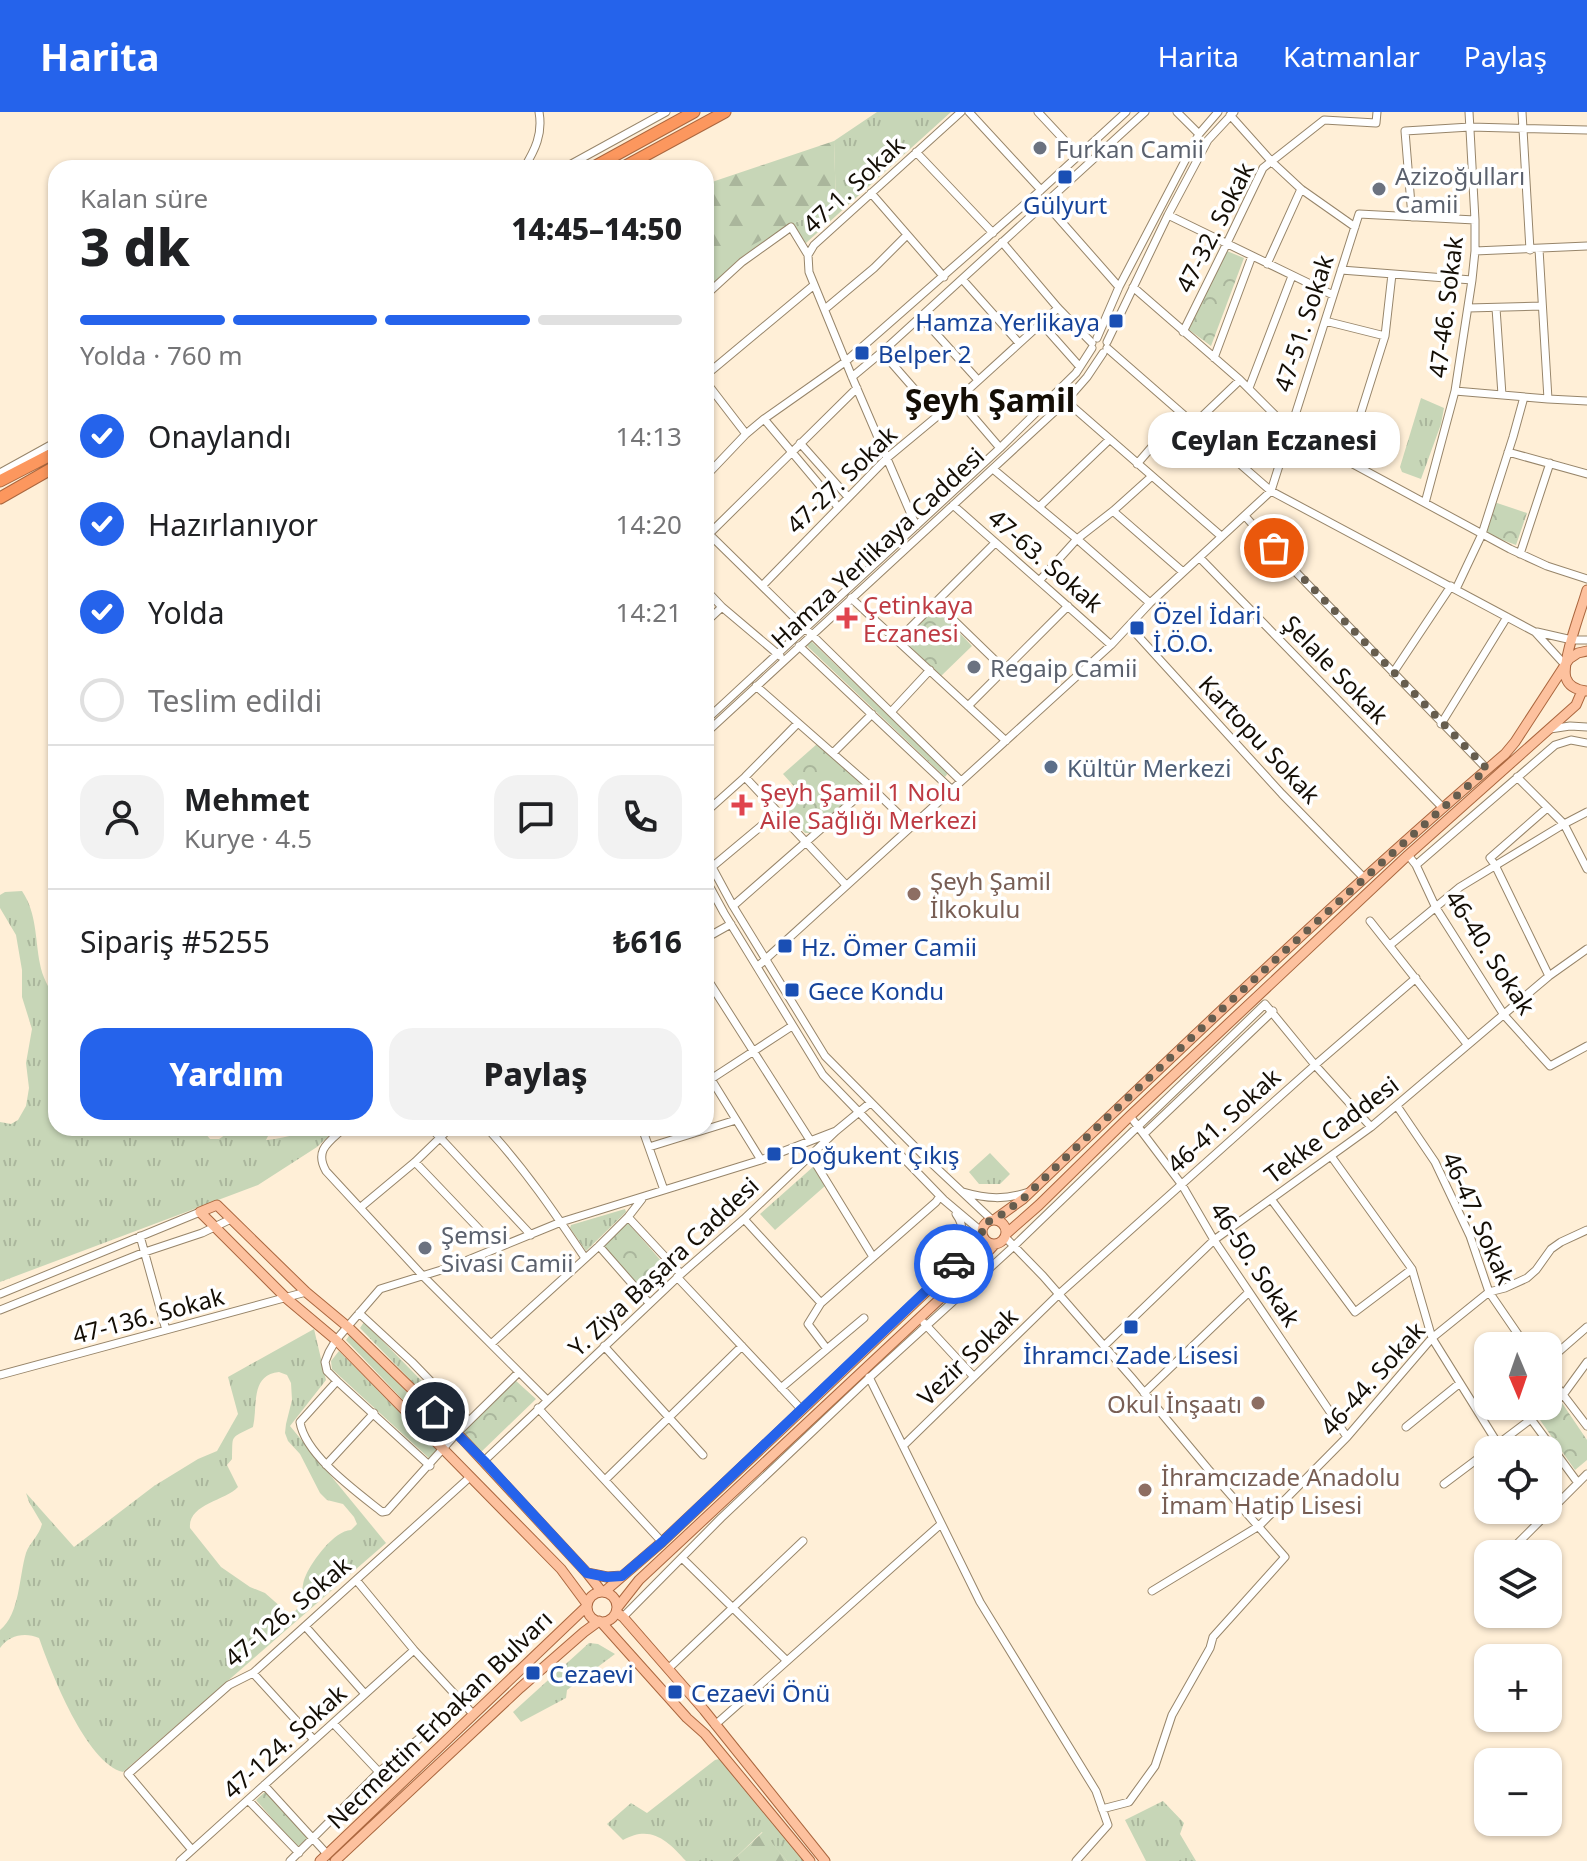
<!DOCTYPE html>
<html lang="tr">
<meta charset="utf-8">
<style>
:root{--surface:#fff;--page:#f2f2f2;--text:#202124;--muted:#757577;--line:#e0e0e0;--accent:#2563eb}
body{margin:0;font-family:"Noto Sans",sans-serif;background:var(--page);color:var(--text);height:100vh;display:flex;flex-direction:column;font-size:30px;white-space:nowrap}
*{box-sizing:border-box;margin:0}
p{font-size:26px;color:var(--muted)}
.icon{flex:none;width:44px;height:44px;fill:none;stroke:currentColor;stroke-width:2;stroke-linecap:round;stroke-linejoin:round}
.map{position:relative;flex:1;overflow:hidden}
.drawer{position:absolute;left:48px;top:48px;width:666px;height:976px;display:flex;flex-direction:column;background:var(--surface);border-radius:24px;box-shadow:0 2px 6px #0004}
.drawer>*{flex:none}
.needle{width:52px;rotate:178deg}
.tools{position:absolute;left:1474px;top:1220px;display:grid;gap:16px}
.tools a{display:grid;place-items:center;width:88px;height:88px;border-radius:16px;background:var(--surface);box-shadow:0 2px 6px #0004;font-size:40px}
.pin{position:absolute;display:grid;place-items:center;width:68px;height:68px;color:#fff;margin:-34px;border:4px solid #fff;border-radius:50%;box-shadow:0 2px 8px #0007}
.courier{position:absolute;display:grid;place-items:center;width:80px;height:80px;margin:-40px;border:6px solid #2563eb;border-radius:50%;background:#fff;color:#222;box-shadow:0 2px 10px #0007}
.bubble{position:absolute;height:56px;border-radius:24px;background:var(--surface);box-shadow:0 2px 6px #0004;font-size:26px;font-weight:800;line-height:56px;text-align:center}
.head em{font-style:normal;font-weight:800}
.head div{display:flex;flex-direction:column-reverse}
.head{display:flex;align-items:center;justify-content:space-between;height:136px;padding:0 32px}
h1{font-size:52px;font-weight:800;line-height:60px}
.bar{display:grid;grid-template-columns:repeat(4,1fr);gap:12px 8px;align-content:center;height:96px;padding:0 32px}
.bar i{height:10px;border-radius:6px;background:var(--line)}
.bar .active{background:var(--accent)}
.bar p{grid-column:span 4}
.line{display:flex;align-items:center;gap:20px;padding:0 32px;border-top:2px solid var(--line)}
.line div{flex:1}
.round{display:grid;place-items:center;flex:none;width:84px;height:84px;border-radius:24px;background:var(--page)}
ol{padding:0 32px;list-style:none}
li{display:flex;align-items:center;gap:24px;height:88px}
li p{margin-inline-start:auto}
li .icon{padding:8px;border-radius:50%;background:var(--accent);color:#fff;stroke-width:4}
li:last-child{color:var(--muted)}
li i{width:44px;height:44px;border:4px solid var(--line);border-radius:50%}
.action{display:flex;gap:16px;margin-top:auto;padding:16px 32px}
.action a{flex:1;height:92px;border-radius:24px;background:var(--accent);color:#fff;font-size:32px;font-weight:800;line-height:92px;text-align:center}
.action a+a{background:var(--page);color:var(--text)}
header{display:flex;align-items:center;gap:48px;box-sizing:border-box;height:112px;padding:0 40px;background:var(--accent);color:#fff}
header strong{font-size:38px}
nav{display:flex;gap:44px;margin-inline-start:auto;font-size:28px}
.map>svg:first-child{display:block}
.grass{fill:url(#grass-tufts);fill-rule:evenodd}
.forest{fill:url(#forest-firs)}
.park{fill:url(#park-crowns)}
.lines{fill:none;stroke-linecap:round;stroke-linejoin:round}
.minor-casing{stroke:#97856a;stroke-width:9}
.major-casing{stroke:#ab673f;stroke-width:11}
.highway-casing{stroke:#ab673f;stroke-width:13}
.minor{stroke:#fff;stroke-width:7}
.major{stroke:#fdc19e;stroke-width:9}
.highway{stroke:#fc975e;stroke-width:11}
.done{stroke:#665d4e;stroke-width:8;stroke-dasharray:0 14.4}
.route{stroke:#2563eb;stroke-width:10}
.worship-dot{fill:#6b7280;stroke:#fff;stroke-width:3}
.transit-dot{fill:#1a4fb4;stroke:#fff;stroke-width:3}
.health-dot{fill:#e0444e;stroke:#fff;stroke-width:3}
.service-dot{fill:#5c6f8a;stroke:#fff;stroke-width:3}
.education-dot{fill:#8d6e63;stroke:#fff;stroke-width:3}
.labels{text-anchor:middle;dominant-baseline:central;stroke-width:7;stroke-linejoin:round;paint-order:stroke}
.worship-label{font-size:24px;fill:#5b616d;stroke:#fff;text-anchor:start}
.street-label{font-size:24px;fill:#140e05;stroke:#fff}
.transit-label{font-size:24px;fill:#164399;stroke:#fff;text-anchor:start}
.health-label{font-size:24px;fill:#be3a42;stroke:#fff;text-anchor:start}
.service-label{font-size:24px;fill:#4e5e75;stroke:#fff;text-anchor:start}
.education-label{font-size:24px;fill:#785e54;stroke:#fff;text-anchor:start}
.district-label{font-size:32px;font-weight:bold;fill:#140e05;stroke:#fff}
</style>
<header>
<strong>Harita</strong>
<nav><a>Harita</a><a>Katmanlar</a><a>Paylaş</a></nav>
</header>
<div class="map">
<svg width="1587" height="1749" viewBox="0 0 1587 1749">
<defs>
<pattern id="grass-tufts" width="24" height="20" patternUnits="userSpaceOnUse" patternTransform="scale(2)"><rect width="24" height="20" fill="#c7d6b7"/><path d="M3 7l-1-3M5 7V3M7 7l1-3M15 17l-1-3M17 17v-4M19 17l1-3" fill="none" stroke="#aab69c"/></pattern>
<pattern id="forest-firs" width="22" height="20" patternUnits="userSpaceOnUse" patternTransform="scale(2)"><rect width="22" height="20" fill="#c7d6b7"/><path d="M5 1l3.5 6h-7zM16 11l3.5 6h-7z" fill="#aab69c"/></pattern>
<pattern id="park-crowns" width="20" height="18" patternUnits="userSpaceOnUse" patternTransform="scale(2)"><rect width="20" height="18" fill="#c7d6b7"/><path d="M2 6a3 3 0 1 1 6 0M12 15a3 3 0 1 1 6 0" fill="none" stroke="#aab69c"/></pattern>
</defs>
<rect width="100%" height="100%" fill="#ffefd7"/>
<path class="grass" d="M877,0H951L806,131L792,112L740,146L706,179V144L792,112L836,93L834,29Z
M1421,286L1444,296L1441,312L1421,367L1402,360L1400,355Z
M810,528L948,661L945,665L806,533Z
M22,779C37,801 35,827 40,852C42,864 49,877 56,887V1016H205V1021L210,1027H219L235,1016H272L266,1028C290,1026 313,1016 337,1016L317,1035L258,1073L0,1170V1010L11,1012L18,1008L26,994L29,976L26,951L32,917L22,885V858L16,823L0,796V783L5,780Z
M990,1041L1010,1062L1000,1072H979L969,1060Z
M814,1054L825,1074L775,1118L760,1102Z
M625,1097L626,1100L586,1139L570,1116L571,1113Z
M364,1210L462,1310L456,1315L360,1216Z
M314,1217L326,1268L290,1314L386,1431L123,1660C86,1651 51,1560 39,1526C25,1520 9,1523 0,1536V1518C20,1502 19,1464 26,1441C30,1430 39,1424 42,1412L29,1390L26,1381L74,1435L154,1374L198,1347L217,1339L238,1302L228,1265ZM279,1260L287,1263L291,1271L292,1288L286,1312L285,1321L288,1329L300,1342L320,1381L327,1388L343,1392L354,1405L357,1412L351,1418C334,1419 313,1448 306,1463C299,1477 306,1494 290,1503L265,1481L250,1475L221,1455L190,1416C188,1392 225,1389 238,1375L227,1353L232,1347C233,1322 229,1327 253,1315C258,1293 250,1263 279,1260Z
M351,1221L445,1321L439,1326L346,1228Z
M339,1239L438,1339L431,1348L332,1257L331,1249Z
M589,1531L598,1532L615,1542L567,1578L566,1586L521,1610L513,1600Z
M724,1646L810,1749H787L762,1720L732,1749H686C668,1729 651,1712 623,1728L607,1712L631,1691L647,1701L715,1648Z
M1163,1689L1184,1711L1180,1722L1196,1749H1146L1125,1708Z"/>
<path class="forest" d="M834,29L836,93L792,112L724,148L716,151L710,143L706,144V72Z
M763,1720L787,1749H732Z"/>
<path class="park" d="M1227,139L1244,146L1211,234L1188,217Z
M1494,390L1527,401L1516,433L1484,421Z
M935,495L972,534L940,565L903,527Z
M817,632L862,672V677L811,721H805L784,698L800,681L783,662Z
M628,1111L671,1160L647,1183L602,1133Z
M515,1268L536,1287L479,1342L459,1321Z
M1562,1291L1587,1328V1348L1575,1358L1540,1308Z
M267,1678L308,1726L297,1735L256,1688Z"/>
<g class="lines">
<defs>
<path id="minor" d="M969,0L1041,78
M1038,0L1079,44
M1177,0L1199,22
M1522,0L1530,138
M1230,3L1272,50L1301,77L1355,115
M916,40L993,121
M524,56C535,38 543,22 539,0
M564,56L666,0
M871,81L944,165
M1045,91L1119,175
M1168,103L1333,183
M1412,105L1405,19L1470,15L1587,18
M1002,130L1058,196L1092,231
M1539,137L1548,287
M1475,139L1587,134
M808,143L809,160L852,265L916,414
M1267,152L1301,77
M1341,158L1472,168
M962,167L1019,231
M1133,175L1240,268L1290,318L1510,437L1547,454L1587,467
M706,183L742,150L791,115L808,143L814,133L961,0
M1468,196L1542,194
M1496,196L1502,283
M825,197L874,156L907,123
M921,205L977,267
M1325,209L1385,224
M1041,211L1080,255
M1183,220L1227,131L1263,56L1324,8L1376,11L1377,0
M1097,226L1119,175L1199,22L1218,0
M1107,230L1168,103L1208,28L1234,0
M1107,236L1271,379L1535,520L1566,554
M882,240L937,303
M1214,246L1252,144
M706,263L814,173
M852,265L882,240L1145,0
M706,270L746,322
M1249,276L1292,164
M1455,279L1548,287L1587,289
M958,287L1000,336
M1066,289L1221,424
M764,307L838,395
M1194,312L1240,268
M800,331L848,385
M1508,340L1587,362
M1346,348L1385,224L1392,162
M1137,352L1181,301
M993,357L1077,427L1150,491
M0,361L56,330
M706,364L746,322L764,307L845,250L1041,78L1126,0
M1425,391L1455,279L1472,168L1475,139V108L1469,0
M953,393C1006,440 1059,486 1111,533
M1039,395L1109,328
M1113,399L1183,460
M1245,404L1288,452L1487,657
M709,422L961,669
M707,424L857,276
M1520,442L1550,351
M1200,446L1443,696
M1040,468L1077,427L1113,399L1152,364
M762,474L887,346L958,287L1058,196
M1456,477L1482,422L1513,325L1524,285
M706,478L722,495L780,544
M851,486L1006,629
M935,490L1004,557
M706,510L722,495
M1129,514L1282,682L1364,766
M1537,520L1572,528H1587
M898,528L995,431
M799,534L952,678
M1393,561L1451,474
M756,574L870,674L912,715
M968,594L1068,494
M891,600L930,558
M706,608L1000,336L1076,261L1092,236
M1441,612L1507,505
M1550,617L1570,614L1587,615
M706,621L1066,289L1087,265L1103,241
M833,641L872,602
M745,665L846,773
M1517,665L1564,712L1587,757
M1547,696L1490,746L1495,753L1549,864
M706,700L745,665L798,611
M1408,743L1416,753L1436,796L1504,903L1550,954L1587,934
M706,744L733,794L825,944L927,1047L992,1108
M1416,753L1555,633L1571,628L1587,631
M712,755L778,700
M706,768L724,801L823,963L944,1088L982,1120
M733,794L870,674
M1370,809L1467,932
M706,826L731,812
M1390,833L1460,775L1564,712L1587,700
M757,855L1111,533L1150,491L1271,379L1359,102L1475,108
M706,865L810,1028
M706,959L761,1048
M711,967L792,914
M1397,994L1435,1050L1470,1124L1489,1180L1526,1234
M1130,1004L1182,1073L1214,1128L1347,1325
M344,1016C329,1030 314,1038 326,1059L423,1164L547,1288
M431,1016L531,1123
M487,1016C525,1057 554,1100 585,1146
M642,1016L664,1078
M1144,1022L1273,899
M649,1035L736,1008
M811,1044L873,1145
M1331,1044L1412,1157L1432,1226L1498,1332
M415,1050L498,1137
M963,1080C987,1087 1005,1088 1029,1080
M1271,1087L1355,1200L1412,1157
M361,1095L415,1050L450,1016
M628,1105L681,1162
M744,1107L821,1191
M140,1124L166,1218
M1005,1125L1043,1164L1132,1266L1208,1357L1285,1445L1213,1525L1210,1536L1172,1603L1155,1654L1129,1690L1102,1697
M599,1134L649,1191
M951,1153C959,1134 969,1120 956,1102
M677,1165L802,1298
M0,1182L200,1100
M0,1198L145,1140L202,1121L231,1107
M359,1201L412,1250L469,1309
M864,1206L827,1237L808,1212L821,1191L936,1090L940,1084
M924,1211L974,1265
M491,1232L599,1134L628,1105L642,1087
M604,1234L703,1343
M1104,1234L1214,1128L1371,1015L1549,864L1587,837
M1548,1249L1587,1215
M518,1261L457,1321L387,1399L382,1400C357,1380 305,1343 300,1310L337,1269L327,1259L325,1250L329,1240L336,1228L380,1177L451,1155L561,1110L761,1048L836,1019
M0,1263L306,1180
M1548,1263L1587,1314
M869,1265L980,1490L1096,1679L1108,1713L1076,1749
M337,1269L430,1354
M781,1276L827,1237
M1144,1281L1249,1180
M538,1296L662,1430
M1531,1307L1578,1371
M1406,1315L1460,1271
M903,1334L1059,1182L1315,953L1416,866
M1490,1338L1563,1283L1587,1250
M484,1349L681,1162L744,1107L836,1019L870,991
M326,1353L374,1301
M605,1368L742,1234
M1444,1372L1488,1339
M1507,1442L1587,1362
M682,1446L787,1549
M357,1469L414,1538L473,1602
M1152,1479L1259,1414L1347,1325L1432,1226L1489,1180L1505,1176L1527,1166L1536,1158L1551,1137L1561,1130L1587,1118
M623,1505L721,1406L869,1266L1014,1134L1265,892L1315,953L1371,1015
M305,1514L365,1582
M668,1557L803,1429
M253,1561L314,1628
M333,1611L379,1660
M715,1613L941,1412
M264,1673L327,1742
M248,1688L299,1741
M192,1738L128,1662L229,1573L253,1561L470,1365
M180,1749L414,1538
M290,1749L379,1660L463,1590"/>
<path id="major" d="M1586,579C1577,578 1569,575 1566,566C1561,550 1582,496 1587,478
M982 1120a12 12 0 1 1 24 0a12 12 0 1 1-24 0Z
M994,1108L1023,1087C1181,936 1339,784 1505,642L1515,630L1569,547L1578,541L1587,539
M1006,1122L1039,1093L1130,1004L1408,743L1576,593L1582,579
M587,1461L607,1465L622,1464
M604,1480L662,1430L802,1298L949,1158L982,1123
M587 1495a15 15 0 1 1 30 0a15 15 0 1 1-30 0Z
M587,1492L561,1457L336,1228L286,1186L200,1100L217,1093L306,1180L348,1215L457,1321L587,1461L602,1480
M617,1496L639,1468L973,1156L995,1132
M616,1500L623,1505L704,1598L825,1749
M601,1510L687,1606L705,1622L810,1749
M320,1749L587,1494
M335,1749L520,1576L584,1520L599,1509"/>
<path id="highway" d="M592,56L694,0
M622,56L725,0
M0,369L56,340
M0,386L56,354"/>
</defs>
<use href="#minor" class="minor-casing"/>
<use href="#major" class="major-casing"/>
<use href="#highway" class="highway-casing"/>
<use href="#minor" class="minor"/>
<use href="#major" class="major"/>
<use href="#highway" class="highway"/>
</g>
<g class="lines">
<path class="done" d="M954,1152L982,1123V1117L986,1110L994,1108L1023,1087C1174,940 1328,797 1487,657L1274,436"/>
<path class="route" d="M435,1300L484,1349L587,1461L607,1465L622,1464L662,1430L954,1152"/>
</g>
<g class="worship-dot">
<circle cx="1040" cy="36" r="8"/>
<circle cx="1379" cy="77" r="8"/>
<circle cx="974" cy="555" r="8"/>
<circle cx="425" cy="1136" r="8"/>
</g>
<g class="transit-dot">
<rect x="1057" y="57" width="16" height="16" rx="4"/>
<rect x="1108" y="201" width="16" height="16" rx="4"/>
<rect x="854" y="233" width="16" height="16" rx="4"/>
<rect x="1129" y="508" width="16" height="16" rx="4"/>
<rect x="777" y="826" width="16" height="16" rx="4"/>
<rect x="784" y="870" width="16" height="16" rx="4"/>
<rect x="766" y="1034" width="16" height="16" rx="4"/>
<rect x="1123" y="1207" width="16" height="16" rx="4"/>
<rect x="525" y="1553" width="16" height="16" rx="4"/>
<rect x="667" y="1572" width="16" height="16" rx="4"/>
</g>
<g class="health-dot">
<path d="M843 494h8v8h8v8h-8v8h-8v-8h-8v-8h8z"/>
<path d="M738 681h8v8h8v8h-8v8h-8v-8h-8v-8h8z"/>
</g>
<circle class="service-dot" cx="1051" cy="655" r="8"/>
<g class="education-dot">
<circle cx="914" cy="782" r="8"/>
<circle cx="1258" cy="1291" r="8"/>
<circle cx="1145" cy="1378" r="8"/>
</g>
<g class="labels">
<g class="worship-label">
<text x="1056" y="36">Furkan Camii</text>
<text x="1395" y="63">Azizoğulları<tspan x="1395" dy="28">Camii</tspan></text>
<text x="990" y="555">Regaip Camii</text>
<text x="441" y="1122">Şemsi<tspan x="441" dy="28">Sivasi Camii</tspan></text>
</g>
<g class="street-label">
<text transform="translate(853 72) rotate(-43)">47-1. Sokak</text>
<text transform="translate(1214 115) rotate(-63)">47-32. Sokak</text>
<text transform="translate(1445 195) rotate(-83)">47-46. Sokak</text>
<text transform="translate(1303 211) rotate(-72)">47-51. Sokak</text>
<text transform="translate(841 367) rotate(-44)">47-27. Sokak</text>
<text transform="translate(877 435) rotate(-43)">Hamza Yerlikaya Caddesi</text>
<text transform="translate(1046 448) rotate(41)">47-63. Sokak</text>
<text transform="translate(1336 557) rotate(46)">Şelale Sokak</text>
<text transform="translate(1260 627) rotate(47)">Kartopu Sokak</text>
<text transform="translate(1491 840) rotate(57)">46-40. Sokak</text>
<text transform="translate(1223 1008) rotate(-42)">46-41. Sokak</text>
<text transform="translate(1331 1017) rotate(-37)">Tekke Caddesi</text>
<text transform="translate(1479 1106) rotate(66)">46-47. Sokak</text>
<text transform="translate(1256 1152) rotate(57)">46-50. Sokak</text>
<text transform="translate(663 1154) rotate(-43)">Y. Ziya Başara Caddesi</text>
<text transform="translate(148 1203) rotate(-15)">47-136. Sokak</text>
<text transform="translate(967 1244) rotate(-44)">Vezir Sokak</text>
<text transform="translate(1372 1266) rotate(-48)">46-44. Sokak</text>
<text transform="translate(287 1499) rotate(-40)">47-126. Sokak</text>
<text transform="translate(439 1607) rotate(-44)">Necmettin Erbakan Bulvarı</text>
<text transform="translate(284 1629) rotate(-42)">47-124. Sokak</text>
</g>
<g class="transit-label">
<text x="1065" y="92" text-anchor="middle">Gülyurt</text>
<text x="1100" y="209" text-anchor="end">Hamza Yerlikaya</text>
<text x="878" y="241">Belper 2</text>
<text x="1153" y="502">Özel İdari<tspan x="1153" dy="28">İ.Ö.O.</tspan></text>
<text x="801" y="834">Hz. Ömer Camii</text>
<text x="808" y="878">Gece Kondu</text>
<text x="790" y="1042">Doğukent Çıkış</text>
<text x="1131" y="1242" text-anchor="middle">İhramcı Zade Lisesi</text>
<text x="549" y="1561">Cezaevi</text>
<text x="691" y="1580">Cezaevi Önü</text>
</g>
<g class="health-label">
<text x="863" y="492">Çetinkaya<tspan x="863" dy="28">Eczanesi</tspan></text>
<text x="760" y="679">Şeyh Şamil 1 Nolu<tspan x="760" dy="28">Aile Sağlığı Merkezi</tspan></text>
</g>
<g class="service-label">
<text x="1067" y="655">Kültür Merkezi</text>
</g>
<g class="education-label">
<text x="930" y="768">Şeyh Şamil<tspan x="930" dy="28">İlkokulu</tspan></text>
<text x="1242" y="1291" text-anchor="end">Okul İnşaatı</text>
<text x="1161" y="1364">İhramcızade Anadolu<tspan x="1161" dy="28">İmam Hatip Lisesi</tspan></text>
</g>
<g class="district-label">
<text x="990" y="287">Şeyh Şamil</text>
</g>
</g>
</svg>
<div class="tools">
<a><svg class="needle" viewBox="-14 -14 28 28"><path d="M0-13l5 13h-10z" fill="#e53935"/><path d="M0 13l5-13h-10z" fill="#757577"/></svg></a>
<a><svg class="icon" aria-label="locate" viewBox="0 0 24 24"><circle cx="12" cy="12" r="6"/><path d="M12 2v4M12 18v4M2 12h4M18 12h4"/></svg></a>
<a><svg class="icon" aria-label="layers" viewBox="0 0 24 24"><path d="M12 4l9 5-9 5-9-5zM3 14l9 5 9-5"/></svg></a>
<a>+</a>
<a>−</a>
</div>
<div class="pin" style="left:1274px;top:436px;background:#ea580c"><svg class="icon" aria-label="bag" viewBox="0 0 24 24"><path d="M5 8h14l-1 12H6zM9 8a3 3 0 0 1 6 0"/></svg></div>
<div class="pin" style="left:435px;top:1300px;background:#1f2937"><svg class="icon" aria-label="home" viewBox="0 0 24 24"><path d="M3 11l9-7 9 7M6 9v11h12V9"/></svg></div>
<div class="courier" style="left:954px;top:1152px"><svg class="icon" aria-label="car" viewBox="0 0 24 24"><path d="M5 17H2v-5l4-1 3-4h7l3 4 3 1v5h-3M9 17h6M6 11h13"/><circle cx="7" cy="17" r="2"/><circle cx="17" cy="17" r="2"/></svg></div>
<div class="bubble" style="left:1148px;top:300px;width:252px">Ceylan Eczanesi</div>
<section class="drawer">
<div class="head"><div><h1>3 dk</h1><p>Kalan süre</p></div><em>14:45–14:50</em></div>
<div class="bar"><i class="active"></i><i class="active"></i><i class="active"></i><i></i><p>Yolda · 760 m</p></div>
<ol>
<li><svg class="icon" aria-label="check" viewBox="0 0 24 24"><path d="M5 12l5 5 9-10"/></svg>Onaylandı<p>14:13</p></li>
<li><svg class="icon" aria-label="check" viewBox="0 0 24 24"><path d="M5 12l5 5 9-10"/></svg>Hazırlanıyor<p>14:20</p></li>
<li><svg class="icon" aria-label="check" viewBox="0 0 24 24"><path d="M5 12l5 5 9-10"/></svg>Yolda<p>14:21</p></li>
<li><i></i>Teslim edildi</li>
</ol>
<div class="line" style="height:144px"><a class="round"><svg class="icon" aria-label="person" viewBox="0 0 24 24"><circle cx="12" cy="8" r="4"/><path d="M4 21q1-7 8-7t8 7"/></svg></a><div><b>Mehmet</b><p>Kurye · 4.5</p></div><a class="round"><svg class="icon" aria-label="chat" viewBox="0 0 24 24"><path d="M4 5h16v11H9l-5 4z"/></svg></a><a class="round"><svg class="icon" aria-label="phone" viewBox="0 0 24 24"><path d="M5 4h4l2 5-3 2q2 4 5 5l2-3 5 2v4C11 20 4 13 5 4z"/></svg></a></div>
<div class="line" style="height:104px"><div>Sipariş #5255</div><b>₺616</b></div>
<div class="action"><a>Yardım</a><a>Paylaş</a></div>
</section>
</div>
